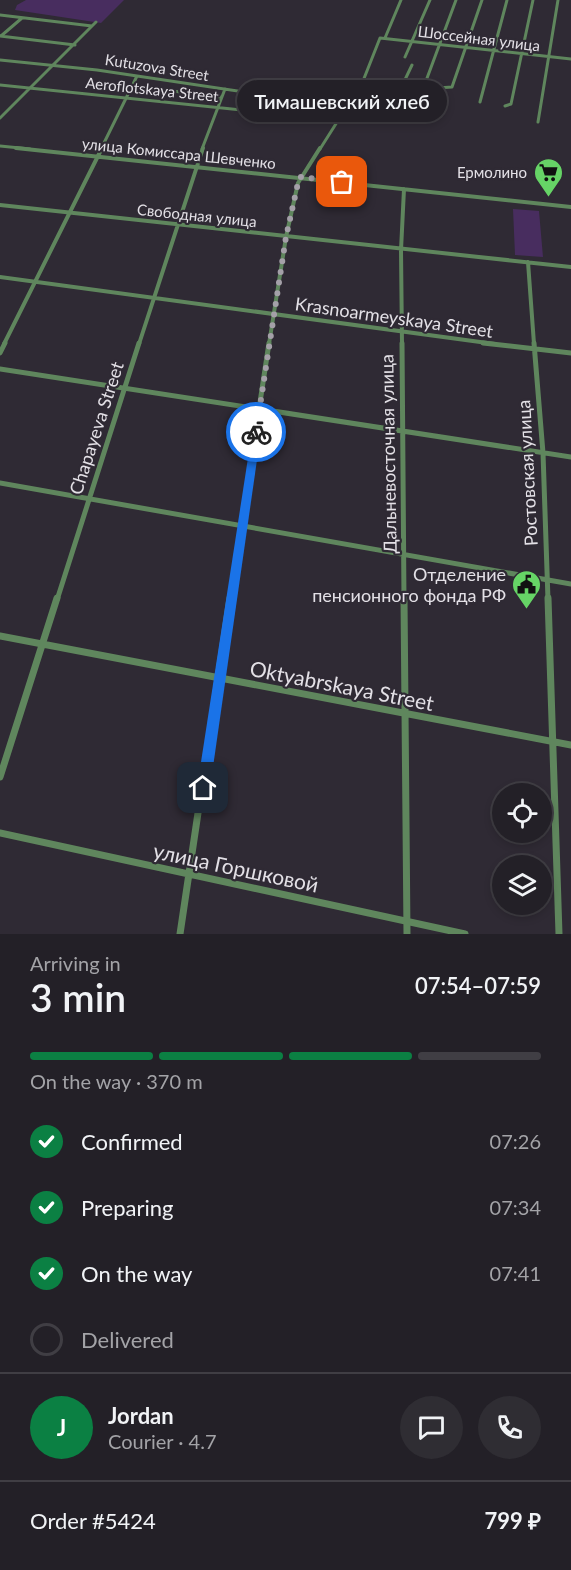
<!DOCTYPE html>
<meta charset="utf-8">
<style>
:root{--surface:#232027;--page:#2f2d33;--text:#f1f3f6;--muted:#a3a3a7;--line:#403e44;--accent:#0b8043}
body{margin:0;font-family:Lato,sans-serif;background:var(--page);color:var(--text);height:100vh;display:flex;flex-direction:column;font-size:22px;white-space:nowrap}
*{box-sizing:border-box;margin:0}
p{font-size:20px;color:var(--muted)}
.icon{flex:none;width:33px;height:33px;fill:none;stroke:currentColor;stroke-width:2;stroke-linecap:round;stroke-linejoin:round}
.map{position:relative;height:934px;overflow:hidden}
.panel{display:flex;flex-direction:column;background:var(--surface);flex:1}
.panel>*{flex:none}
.tools{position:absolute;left:492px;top:783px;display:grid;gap:12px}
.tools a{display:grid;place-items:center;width:60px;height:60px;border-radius:50%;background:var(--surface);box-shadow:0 3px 9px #0003,0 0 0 2px var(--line);font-size:30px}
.pin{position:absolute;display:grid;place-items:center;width:51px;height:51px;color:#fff;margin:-26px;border-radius:12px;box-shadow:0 3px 9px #0006}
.courier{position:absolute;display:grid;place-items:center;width:60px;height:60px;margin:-30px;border:4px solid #1a73e8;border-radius:50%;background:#fff;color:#222;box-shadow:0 2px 8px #0007}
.bubble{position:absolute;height:42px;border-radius:21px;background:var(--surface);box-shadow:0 3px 9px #0003,0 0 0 2px var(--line);font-size:20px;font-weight:600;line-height:42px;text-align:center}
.summary em{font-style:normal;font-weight:600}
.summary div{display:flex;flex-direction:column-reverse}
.summary{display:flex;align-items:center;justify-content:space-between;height:102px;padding:0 30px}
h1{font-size:39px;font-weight:600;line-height:45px}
.bar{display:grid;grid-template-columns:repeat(4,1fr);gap:9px 6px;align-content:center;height:72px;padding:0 30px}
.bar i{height:8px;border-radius:4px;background:var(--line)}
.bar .selected{background:var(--accent)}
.bar p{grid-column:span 4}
.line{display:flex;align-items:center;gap:15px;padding:0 30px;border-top:2px solid var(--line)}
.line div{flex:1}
.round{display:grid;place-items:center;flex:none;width:63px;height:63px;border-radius:32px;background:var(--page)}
ol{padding:0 30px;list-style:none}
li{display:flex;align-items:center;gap:18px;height:66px}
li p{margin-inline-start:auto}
li .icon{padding:6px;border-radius:50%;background:var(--accent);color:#fff;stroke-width:4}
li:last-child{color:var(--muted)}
li i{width:33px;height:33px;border:3px solid var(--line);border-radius:50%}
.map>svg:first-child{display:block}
.green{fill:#482d5f}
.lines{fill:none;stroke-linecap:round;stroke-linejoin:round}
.minor-far3{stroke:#5f865d;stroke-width:3}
.minor-far2{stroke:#5f865d;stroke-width:4}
.minor-far1{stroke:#5f865d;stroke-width:5}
.minor{stroke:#5f865d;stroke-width:7}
.route{fill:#1a73e8}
.done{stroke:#a4a0a8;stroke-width:6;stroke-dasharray:0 10.8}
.labels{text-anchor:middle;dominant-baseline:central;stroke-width:4.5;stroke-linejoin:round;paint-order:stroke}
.far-street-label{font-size:15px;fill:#e3e0e6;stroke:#2f2a34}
.far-poi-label{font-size:15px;fill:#e3e0e6;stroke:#2f2a34;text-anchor:end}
.street-label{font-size:18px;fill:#e3e0e6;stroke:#2f2a34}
.poi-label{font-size:18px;fill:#e3e0e6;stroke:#2f2a34;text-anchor:end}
.near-street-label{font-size:21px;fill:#e3e0e6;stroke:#2f2a34}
</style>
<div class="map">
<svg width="571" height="934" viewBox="0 0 571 934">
<rect width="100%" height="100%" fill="#2f2a34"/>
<path class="green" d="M26,0H124L101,23L15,10L17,5Z
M513,209L539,211L543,257L515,255Z"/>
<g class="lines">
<path class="minor-far3" d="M0,15L92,26
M0,36L75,45
M1,36L22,18
M385,38L401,0
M405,57L430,0
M0,60L97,70L311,102
M363,81L423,89L452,87L482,0
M0,85L338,120
M132,86L221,97
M402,86L412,65
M423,89L456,0
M480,102L507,0
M505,106L511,104L533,0
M0,118L96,22
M538,122L558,0
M0,146L30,149
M101,149L137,76
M202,149L225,89
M320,149L363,81L380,38L571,59"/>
<path class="minor-far2" d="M16,148L571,207
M0,205L571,267
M528,262L534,344
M0,277L495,344
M4,344L102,148
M139,344L203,148
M269,344L286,237L298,183L320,148
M402,344L401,250L404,189"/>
<path class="minor-far1" d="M402,343L404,600
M483,343L571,353
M534,343L543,453L548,600
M0,353L5,343
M0,369L571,457
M0,483L571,584
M57,600L139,343
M230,600L269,343"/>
<path class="minor" d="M404,598L407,934
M548,598L559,934
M0,636L571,745
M0,777L57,598
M0,833L465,934
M180,934L230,598"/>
</g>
<path class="route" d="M256,429L261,432L210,788L203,794L197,788L252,432Z"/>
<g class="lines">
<path class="done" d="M256,432L286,237L298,183L301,177L342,182"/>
</g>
<defs>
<symbol id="supermarket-pin" viewBox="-11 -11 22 30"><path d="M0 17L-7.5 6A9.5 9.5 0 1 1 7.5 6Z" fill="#66d466" stroke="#2f2a34"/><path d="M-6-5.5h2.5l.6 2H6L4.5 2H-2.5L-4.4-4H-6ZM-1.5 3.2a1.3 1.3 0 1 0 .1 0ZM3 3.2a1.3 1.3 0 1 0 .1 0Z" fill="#111"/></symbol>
<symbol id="civic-pin" viewBox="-11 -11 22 30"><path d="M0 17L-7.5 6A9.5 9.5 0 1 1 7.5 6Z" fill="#66d466" stroke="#2f2a34"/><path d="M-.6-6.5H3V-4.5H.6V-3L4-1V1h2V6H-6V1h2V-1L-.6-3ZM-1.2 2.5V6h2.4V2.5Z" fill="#111"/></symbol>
</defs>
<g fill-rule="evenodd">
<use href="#supermarket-pin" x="532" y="156" width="33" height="45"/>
<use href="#civic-pin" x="510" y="568" width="33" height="45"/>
</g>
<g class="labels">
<g class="far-street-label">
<text transform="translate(479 38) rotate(7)">Шоссейная улица</text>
<text transform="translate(157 67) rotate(9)">Kutuzova Street</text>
<text transform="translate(152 89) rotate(6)">Aeroflotskaya Street</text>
<text transform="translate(179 153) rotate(6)">улица Комиссара Шевченко</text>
<text transform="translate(197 215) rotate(6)">Свободная улица</text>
</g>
<g class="far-poi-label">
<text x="527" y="172">Ермолино</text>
</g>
<g class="street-label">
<text transform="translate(394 317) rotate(8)">Krasnoarmeyskaya Street</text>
<text transform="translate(96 428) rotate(-72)">Chapayeva Street</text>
<text transform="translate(388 454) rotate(-91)">Дальневосточная улица</text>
<text transform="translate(527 473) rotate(-93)">Ростовская улица</text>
</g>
<g class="poi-label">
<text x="506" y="574">Отделение<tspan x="506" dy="21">пенсионного фонда РФ</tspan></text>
</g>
<g class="near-street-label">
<text transform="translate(342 685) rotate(11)">Oktyabrskaya Street</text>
<text transform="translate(236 867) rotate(12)">улица Горшковой</text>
</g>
</g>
</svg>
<div class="tools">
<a><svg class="icon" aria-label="locate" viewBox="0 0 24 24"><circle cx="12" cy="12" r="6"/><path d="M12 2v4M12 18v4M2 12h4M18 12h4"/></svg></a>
<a><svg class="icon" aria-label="layers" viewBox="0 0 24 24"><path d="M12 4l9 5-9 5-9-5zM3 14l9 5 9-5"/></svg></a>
</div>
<div class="pin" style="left:342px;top:182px;background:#ea580c"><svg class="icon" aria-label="bag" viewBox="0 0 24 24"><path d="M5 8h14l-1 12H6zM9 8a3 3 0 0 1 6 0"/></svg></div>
<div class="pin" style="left:203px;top:788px;background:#1f2937"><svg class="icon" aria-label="home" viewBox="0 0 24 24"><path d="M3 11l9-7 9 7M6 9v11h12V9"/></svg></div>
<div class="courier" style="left:256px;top:432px"><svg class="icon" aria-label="bike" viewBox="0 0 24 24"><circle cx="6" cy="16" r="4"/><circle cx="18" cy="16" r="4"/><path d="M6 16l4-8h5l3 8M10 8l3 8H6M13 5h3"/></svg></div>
<div class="bubble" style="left:237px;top:80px;width:210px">Тимашевский хлеб</div>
</div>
<section class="panel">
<div class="summary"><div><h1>3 min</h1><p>Arriving in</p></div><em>07:54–07:59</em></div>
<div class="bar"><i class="selected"></i><i class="selected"></i><i class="selected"></i><i></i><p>On the way · 370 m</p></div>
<ol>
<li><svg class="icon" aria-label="check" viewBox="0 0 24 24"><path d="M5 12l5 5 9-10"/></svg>Confirmed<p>07:26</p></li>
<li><svg class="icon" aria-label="check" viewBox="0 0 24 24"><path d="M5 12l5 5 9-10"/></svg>Preparing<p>07:34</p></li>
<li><svg class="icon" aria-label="check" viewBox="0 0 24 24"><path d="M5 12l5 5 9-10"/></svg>On the way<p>07:41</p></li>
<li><i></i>Delivered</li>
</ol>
<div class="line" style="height:108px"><b class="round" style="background:var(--accent);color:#fff">J</b><div><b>Jordan</b><p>Courier · 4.7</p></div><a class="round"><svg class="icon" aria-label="chat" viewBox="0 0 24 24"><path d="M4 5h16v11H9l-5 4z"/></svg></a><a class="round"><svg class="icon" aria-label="phone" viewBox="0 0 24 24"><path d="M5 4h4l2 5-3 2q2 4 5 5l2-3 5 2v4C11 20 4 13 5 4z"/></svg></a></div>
<div class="line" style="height:78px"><div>Order #5424</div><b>799 ₽</b></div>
</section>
